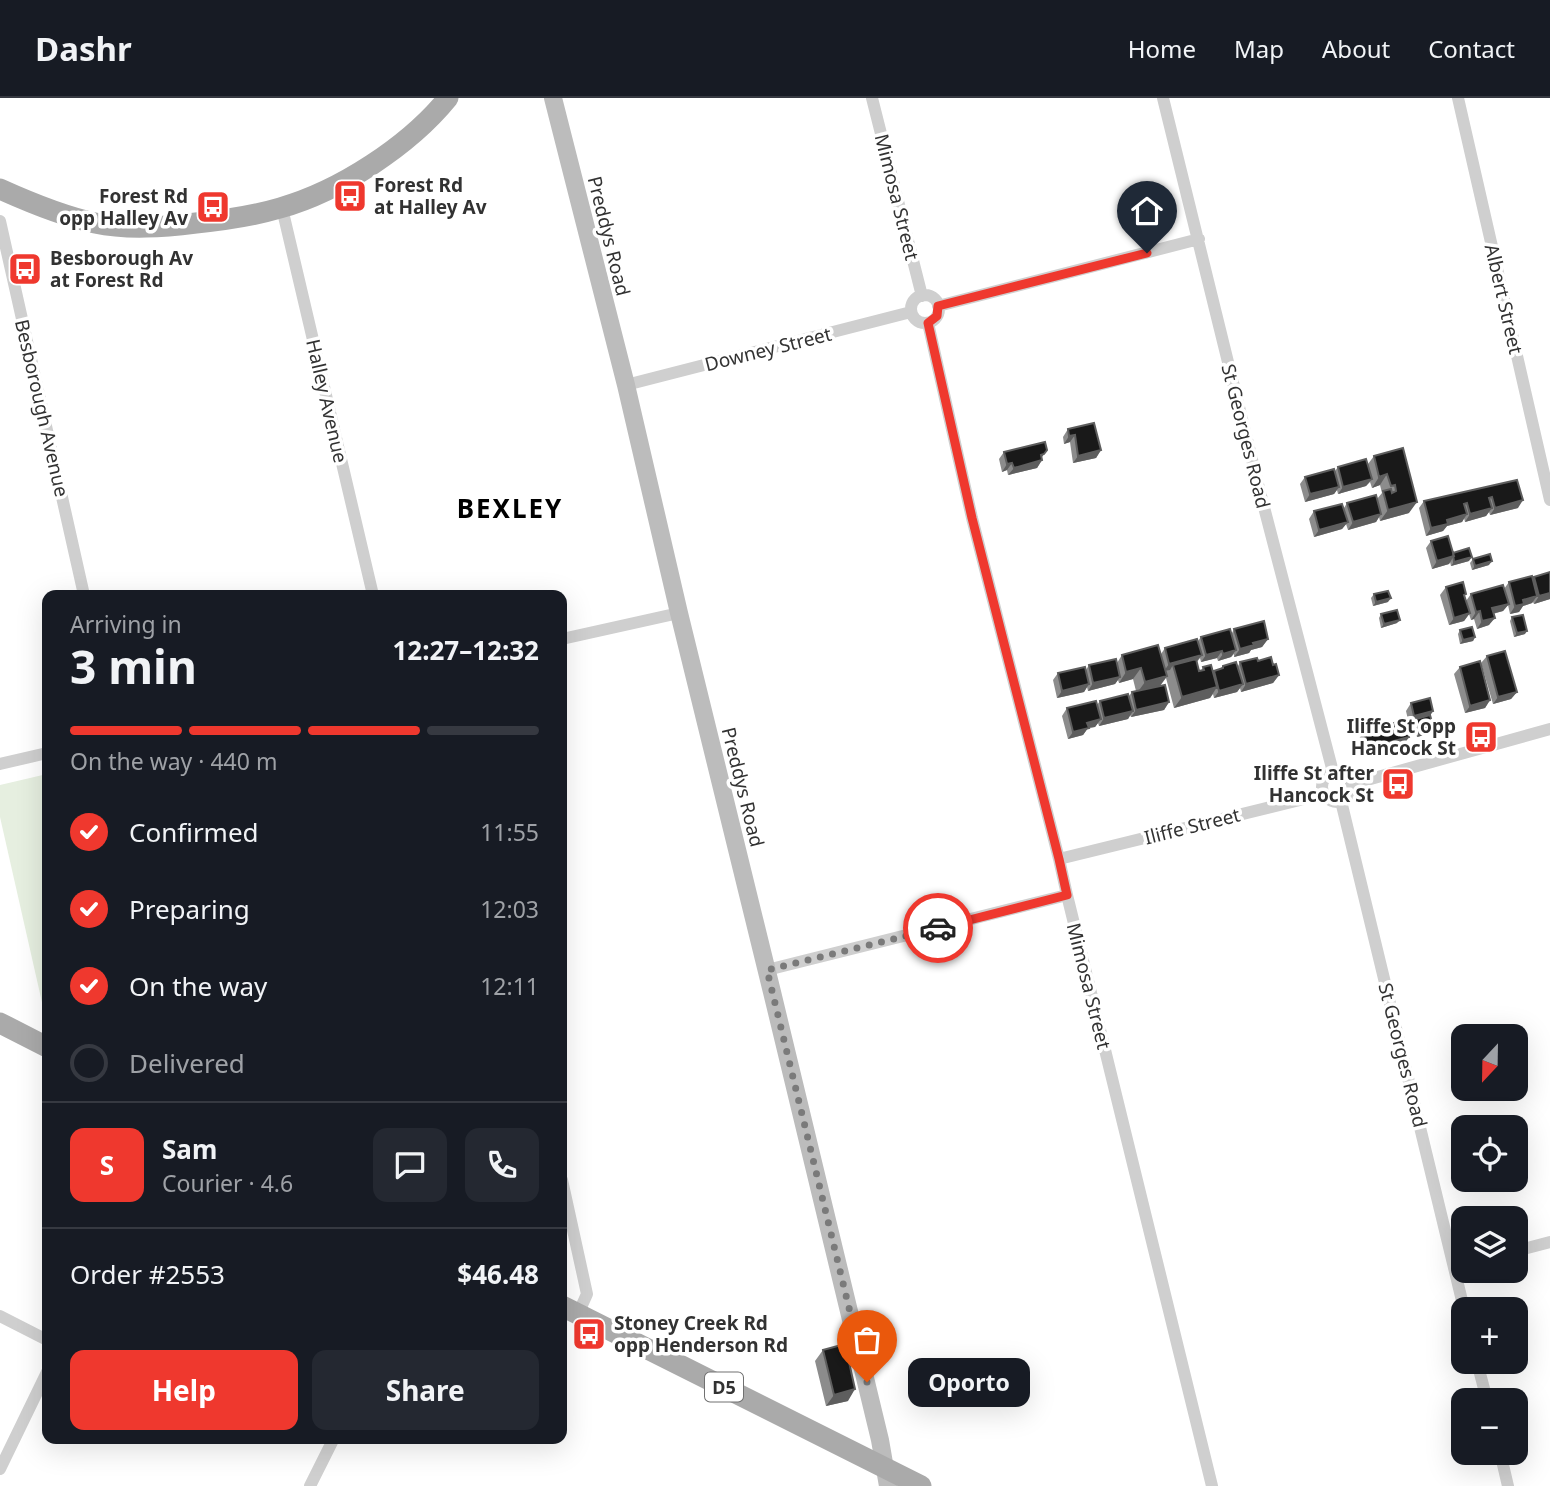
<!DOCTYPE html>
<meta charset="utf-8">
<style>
:root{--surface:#171b24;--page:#242831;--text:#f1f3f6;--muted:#9ea1a6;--line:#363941;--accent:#ef382e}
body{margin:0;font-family:"Noto Sans",sans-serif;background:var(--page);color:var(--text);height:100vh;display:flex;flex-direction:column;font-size:26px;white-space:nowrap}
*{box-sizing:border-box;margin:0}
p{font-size:23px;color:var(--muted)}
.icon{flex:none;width:38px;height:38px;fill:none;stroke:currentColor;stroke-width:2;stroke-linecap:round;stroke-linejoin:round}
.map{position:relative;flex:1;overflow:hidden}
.side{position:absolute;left:42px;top:492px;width:525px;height:854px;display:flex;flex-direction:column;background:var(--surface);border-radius:14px;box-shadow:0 7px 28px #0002}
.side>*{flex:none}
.needle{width:46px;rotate:202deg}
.fabs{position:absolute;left:1451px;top:926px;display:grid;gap:14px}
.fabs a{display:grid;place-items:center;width:77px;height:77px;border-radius:14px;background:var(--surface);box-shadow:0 7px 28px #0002;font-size:35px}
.pin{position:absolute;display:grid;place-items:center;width:60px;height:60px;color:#fff;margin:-72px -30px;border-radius:50% 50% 50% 0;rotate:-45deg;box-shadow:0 0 7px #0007}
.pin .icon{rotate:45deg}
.courier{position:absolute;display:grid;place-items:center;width:70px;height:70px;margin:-35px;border:5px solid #ef382e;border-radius:50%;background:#fff;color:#222;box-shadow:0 2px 9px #0007}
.bubble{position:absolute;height:49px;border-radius:14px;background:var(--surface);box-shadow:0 7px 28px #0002;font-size:23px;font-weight:700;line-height:49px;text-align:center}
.head em{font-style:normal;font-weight:700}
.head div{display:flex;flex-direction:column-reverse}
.head{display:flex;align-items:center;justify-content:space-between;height:119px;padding:0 28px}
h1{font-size:46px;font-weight:700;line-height:52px}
.bar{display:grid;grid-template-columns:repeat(4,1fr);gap:10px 7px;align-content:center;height:84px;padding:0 28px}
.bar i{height:9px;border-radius:5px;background:var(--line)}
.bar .on{background:var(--accent)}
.bar p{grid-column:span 4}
.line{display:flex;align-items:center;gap:18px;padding:0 28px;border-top:2px solid var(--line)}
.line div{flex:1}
.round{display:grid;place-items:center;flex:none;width:74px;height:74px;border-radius:14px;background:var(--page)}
ol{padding:0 28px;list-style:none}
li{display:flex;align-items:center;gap:21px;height:77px}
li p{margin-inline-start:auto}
li .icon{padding:7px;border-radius:50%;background:var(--accent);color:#fff;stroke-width:4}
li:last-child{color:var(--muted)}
li i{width:38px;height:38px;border:4px solid var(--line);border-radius:50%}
.action{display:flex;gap:14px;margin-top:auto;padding:14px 28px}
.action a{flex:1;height:80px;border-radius:14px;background:var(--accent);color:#fff;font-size:28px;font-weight:700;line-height:80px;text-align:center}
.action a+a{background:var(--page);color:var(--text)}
header{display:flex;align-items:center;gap:42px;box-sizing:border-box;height:98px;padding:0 35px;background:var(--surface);border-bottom:2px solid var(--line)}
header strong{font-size:33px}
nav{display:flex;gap:38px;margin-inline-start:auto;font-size:24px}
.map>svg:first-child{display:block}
.green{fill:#e6efe0}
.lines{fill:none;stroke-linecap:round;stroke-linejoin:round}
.minor{stroke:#cfcfcf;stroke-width:12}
.secondary{stroke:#bcbcbc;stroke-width:18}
.primary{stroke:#aaa;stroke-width:21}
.wall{fill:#8c8c8c}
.shaded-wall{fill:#5e5e5e}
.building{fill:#191919;stroke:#5e5e5e;stroke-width:2}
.done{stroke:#7a7a7a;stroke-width:7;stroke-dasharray:0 12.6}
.route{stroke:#ef382e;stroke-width:9}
.labels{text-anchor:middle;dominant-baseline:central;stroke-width:7;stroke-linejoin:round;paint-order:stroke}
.shield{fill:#fff;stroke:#707070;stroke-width:2}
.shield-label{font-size:18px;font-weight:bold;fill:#323232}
.poi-label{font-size:19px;font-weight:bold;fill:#323232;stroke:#fff;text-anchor:start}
.street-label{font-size:19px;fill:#323232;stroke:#fff}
.district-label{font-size:26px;font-weight:bold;letter-spacing:2px;fill:#000;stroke:#fff}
</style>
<header>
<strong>Dashr</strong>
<nav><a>Home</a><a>Map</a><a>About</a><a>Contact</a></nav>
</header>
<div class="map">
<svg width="1550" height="1388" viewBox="0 0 1550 1388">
<rect width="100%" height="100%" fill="#fff"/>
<path class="green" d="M47,676V923L46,922L0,719V687Z"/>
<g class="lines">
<path class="minor" d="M872,0L922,198
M1163,0L1259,390L1333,674
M1458,0L1550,402
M282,110L373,497
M0,123L84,497
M911 211a14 14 0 1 1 28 0a14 14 0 1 1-28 0Z
M938,208L1199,141
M928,225L972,420L1059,761L1067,797L1212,1388
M626,287L911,214
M562,541L679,515
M0,666L47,655
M1322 689a15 15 0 1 1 30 0a15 15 0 1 1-30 0Z
M1351,685L1367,682L1550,631
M1341,703L1464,1211
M1059,761L1324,696
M767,872L1067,797
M562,1082L587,1196L578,1216
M1516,1153L1550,1144
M0,1218L47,1242
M1477,1264L1487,1302
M1500,1354L1508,1388
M0,1371L47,1274
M310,1388L334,1340"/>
<path class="secondary" d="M553,0L626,287L679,515L772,894L880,1342L888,1388"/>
<path class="primary" d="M0,91C31,105 62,118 95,125C128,132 164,129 196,125C225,122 253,118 280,110C340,93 409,48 448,0
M0,925L47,949
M562,1208L921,1388"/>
</g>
<path class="wall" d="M1068,331L1101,352L1096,360L1073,365L1070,344L1064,346L1063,339Z
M1403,350L1409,415L1380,423L1379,419L1376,424L1348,432L1346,426L1342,431L1314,439L1309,421L1314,413L1344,410L1347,405L1377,401L1382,395L1380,387L1372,390L1370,384L1366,388L1338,396L1337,392L1334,396L1305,404L1300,386L1305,379L1335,373L1338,369L1368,366L1374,358Z
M1047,352L1041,360L1042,362L1037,370L1008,377L1007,372L1002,374L999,361L1004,354Z
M1517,382L1518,410L1490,417L1489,414L1486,418L1465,424L1464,420L1462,424L1447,428L1443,433L1426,438L1419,410L1424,403Z
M1431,443L1453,455L1469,463L1451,468L1450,464L1449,466L1432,471L1426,450Z
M1473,461L1489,467L1472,472L1470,465Z
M1534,479L1550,501L1534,506L1533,504L1532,505L1523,508L1519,514L1510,516L1508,507L1503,513L1493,516L1489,527L1477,531L1474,521L1471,522L1469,516L1464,523L1449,527L1440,497L1446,489L1465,498L1466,503L1471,496L1504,491L1509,484L1532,480Z
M1374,496L1388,504L1373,508L1371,500Z
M1381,516L1397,525L1381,530L1379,520Z
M1512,519L1525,536L1514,539L1510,523Z
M1234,531L1268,541L1262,549L1251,552L1249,555L1234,559V556L1231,559L1218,563L1217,560L1201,564L1200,560L1197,564L1199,573H1201L1203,569L1213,574L1220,571L1223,568H1238L1240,564L1258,563L1273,567L1279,577L1273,585L1241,594L1240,590L1237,594L1214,600L1213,596L1210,600L1174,610L1166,580L1160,588L1169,604L1164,612L1131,619L1130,617L1128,621L1099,628L1098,625L1095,629L1088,630L1083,637L1068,641L1062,618L1067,610L1097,607L1100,603L1129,598L1132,594L1136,593L1133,581L1119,585L1118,582L1115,586L1088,593L1087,589L1084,594L1057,600L1053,582L1058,575L1086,572L1089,567L1117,565L1122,557L1161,556L1165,550L1198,543L1201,539L1232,535Z
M1460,532L1475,539L1473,543L1460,546L1458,536Z
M1487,558L1517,594L1511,601L1493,606L1481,565Z
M1460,569L1490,602L1485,610L1465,615L1454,576Z
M1411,605L1433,613L1430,617L1434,631L1432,635L1417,639L1413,625L1409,626L1406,613Z
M1364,633L1409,639L1404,646L1363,657L1359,641Z
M823,1252L848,1303L826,1308L815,1263Z"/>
<path class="shaded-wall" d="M1075,337L1070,344L1064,346L1069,338Z
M1101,352L1096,360L1073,365L1078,358Z
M1044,356L1039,363L1042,362L1037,370L1008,377L1014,370Z
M1012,365L1007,372L1002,374L1007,366Z
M1387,376L1380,387L1372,390L1379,379Z
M1372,381L1366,388L1338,396L1343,389Z
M1339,389L1334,396L1305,404L1310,396Z
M1523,402L1518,410L1490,417L1495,410Z
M1417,404L1409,415L1380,423L1388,412Z
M1492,410L1486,418L1465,424L1470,416Z
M1381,416L1376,424L1348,432L1353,424Z
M1467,416L1462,424L1447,428L1443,433L1426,438L1431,430L1447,422Z
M1348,424L1342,431L1314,439L1319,432Z
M1454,458L1449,466L1432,471L1437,463Z
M1472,459L1469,463L1451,468L1454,464Z
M1492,463L1489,467L1472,472L1475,468Z
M1550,495V501L1534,506L1539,498Z
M1537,498L1532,505L1523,508L1519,514L1510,516L1515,508L1523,502Z
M1391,500L1388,504L1373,508L1376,504Z
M1509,506L1503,513L1487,517L1492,510Z
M1480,513L1474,521L1471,522L1476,514Z
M1470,515L1464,523L1449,527L1454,520Z
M1495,520L1489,527L1477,531L1482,523Z
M1400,522L1397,525L1381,530L1384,526Z
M1527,533L1525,536L1514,539L1517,535Z
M1475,539L1473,543L1460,546L1463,542Z
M1268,541L1262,549L1251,552L1249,555L1234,559L1240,551L1253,545Z
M1236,552L1231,559L1218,563L1223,556Z
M1222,553L1217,560L1201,564L1206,557Z
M1202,557L1196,564L1173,567L1170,572L1164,573L1169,566Z
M1141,570L1133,581L1119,585L1126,574Z
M1279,577L1273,585L1241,594L1246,586Z
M1167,578L1159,589L1137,595L1145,584Z
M1120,579L1115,586L1088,593L1093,585Z
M1089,586L1084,594L1057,600L1062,593Z
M1243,586L1237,594L1214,600L1219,593Z
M1217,589L1210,600L1174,610L1182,599Z
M1517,594L1511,601L1493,606L1498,599Z
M1490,602L1485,610L1465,615L1470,608Z
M1169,604L1164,612L1131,619L1136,612Z
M1133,613L1128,621L1099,628L1104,620Z
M1433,613L1428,621H1416L1413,625L1409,626L1414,618Z
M1101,621L1095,629L1088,630L1083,637L1068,641L1073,634L1087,625Z
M1434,631L1432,635L1417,639L1419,635Z
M1409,639L1404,646L1363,657L1368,650Z
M855,1291L848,1303L826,1308L834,1297Z"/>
<path class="building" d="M1094,325L1101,352L1078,358L1075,337L1069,338L1068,331Z
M1045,344L1047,352L1044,356L1041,357L1042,362L1014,370L1012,365L1007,366L1004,354Z
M1403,350L1417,404L1388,412L1383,393L1391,391L1392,395L1396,393L1395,387L1391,388L1387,376L1379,379L1374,358Z
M1366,361L1372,381L1343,389L1338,369Z
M1334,371L1339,389L1310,396L1305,379Z
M1517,382L1523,402L1495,410L1492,399L1489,400L1492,410L1470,416L1467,405L1464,406L1467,416L1447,422L1448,426L1431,430L1424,403Z
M1376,397L1381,416L1353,424L1347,405Z
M1342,406L1348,424L1319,432L1314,413Z
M1448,438L1454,458L1437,463L1431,443Z
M1469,450L1472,459L1454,464L1453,455Z
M1490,456L1492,463L1475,468L1473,461Z
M1550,474V495L1539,498L1534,479Z
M1532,478L1537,498L1523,502L1524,506L1515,508L1509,484Z
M1463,484L1466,496L1464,497L1470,515L1454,520L1446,489Z
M1503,487L1509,506L1492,510L1495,520L1482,523L1480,513L1476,514L1471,496Z
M1388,493L1391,500L1376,504L1374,496Z
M1397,512L1400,522L1384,526L1381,516Z
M1523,517L1527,533L1517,535L1512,519Z
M1264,523L1268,541L1253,545L1254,547L1240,551L1234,531Z
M1472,529L1475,539L1463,542L1460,532Z
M1230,531L1236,552L1223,556L1222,553L1206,557L1201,539Z
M1197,541L1202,557L1169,566L1165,550Z
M1158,547L1167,578L1145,584L1141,570L1126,574L1122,557Z
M1505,553L1517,594L1498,599L1487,558Z
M1271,559L1273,567L1276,566L1279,577L1246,586L1240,564L1257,560L1258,563Z
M1116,561L1120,579L1093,585L1089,567Z
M1196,561L1199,573L1204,572L1203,569L1211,567L1217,589L1182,599L1173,567Z
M1480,563L1490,602L1470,608L1460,569Z
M1236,564L1243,586L1219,593L1214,573L1223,570V568Z
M1085,569L1089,586L1062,593L1058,575Z
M1165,587L1169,604L1136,612L1132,594Z
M1128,596L1133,613L1104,620L1100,603Z
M1430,600L1433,613L1414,618L1411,605Z
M1096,603L1101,621L1087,625L1089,630L1073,634L1067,610Z
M1430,617L1434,631L1419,635L1416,621Z
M1405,622L1409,639L1368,650L1364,633Z
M845,1246L855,1291L834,1297L823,1252Z"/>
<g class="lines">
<path class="done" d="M867,1284L767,872L938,830"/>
<path class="route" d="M938,830L1067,797L1059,761L972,420L928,225L937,218L938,208L1147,155"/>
</g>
<defs>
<symbol id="bus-square" viewBox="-11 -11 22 22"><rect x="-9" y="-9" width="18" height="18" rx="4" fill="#ef382e" stroke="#fff"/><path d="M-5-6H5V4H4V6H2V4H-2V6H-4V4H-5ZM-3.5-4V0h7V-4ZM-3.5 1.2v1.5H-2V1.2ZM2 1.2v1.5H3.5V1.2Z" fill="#fff"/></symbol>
</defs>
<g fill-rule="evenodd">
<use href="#bus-square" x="331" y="79" width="38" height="38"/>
<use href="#bus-square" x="194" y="90" width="38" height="38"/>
<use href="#bus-square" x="6" y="152" width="38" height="38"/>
<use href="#bus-square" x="1462" y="620" width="38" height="38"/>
<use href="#bus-square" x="1379" y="667" width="38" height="38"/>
<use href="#bus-square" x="570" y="1217" width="38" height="38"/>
</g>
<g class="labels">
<rect class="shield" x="705" y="1274.5" width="38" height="29" rx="5"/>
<g class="shield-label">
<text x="724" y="1289">D5</text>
</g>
<g class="poi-label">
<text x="374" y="87">Forest Rd<tspan x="374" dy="22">at Halley Av</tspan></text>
<text x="188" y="98" text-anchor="end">Forest Rd<tspan x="188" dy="22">opp Halley Av</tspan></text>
<text x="50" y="160">Besborough Av<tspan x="50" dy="22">at Forest Rd</tspan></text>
<text x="1456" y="628" text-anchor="end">Iliffe St opp<tspan x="1456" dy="22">Hancock St</tspan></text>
<text x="1374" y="675" text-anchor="end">Iliffe St after<tspan x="1374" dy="22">Hancock St</tspan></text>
<text x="614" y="1225">Stoney Creek Rd<tspan x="614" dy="22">opp Henderson Rd</tspan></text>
</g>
<g class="street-label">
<text transform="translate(897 99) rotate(76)">Mimosa Street</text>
<text transform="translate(609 138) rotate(76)">Preddys Road</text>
<text transform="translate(1504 201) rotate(77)">Albert Street</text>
<text transform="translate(768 251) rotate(-14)">Downey Street</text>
<text transform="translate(327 303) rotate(77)">Halley Avenue</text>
<text transform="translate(42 310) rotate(77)">Besborough Avenue</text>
<text transform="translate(1246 338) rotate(76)">St Georges Road</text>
<text transform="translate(743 689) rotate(76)">Preddys Road</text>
<text transform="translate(1192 728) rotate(-14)">Iliffe Street</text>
<text transform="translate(1089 888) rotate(76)">Mimosa Street</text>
<text transform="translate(1403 957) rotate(76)">St Georges Road</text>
</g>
<g class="district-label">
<text x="510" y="410">BEXLEY</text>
</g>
</g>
</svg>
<div class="fabs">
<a><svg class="needle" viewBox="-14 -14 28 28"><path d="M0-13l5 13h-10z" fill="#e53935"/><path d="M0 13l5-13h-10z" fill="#9ea1a6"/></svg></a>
<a><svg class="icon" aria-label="locate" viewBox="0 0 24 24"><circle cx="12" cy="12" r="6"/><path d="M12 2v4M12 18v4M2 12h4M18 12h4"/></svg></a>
<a><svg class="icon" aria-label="layers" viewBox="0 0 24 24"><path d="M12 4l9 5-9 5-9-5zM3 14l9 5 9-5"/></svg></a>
<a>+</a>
<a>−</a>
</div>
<div class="pin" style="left:867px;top:1284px;background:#ea580c"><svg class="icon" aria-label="bag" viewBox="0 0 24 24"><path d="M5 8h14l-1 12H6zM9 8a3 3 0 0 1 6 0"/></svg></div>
<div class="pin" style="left:1147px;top:155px;background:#1f2937"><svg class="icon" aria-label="home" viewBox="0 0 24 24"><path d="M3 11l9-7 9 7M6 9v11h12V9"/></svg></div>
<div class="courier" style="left:938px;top:830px"><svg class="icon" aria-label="car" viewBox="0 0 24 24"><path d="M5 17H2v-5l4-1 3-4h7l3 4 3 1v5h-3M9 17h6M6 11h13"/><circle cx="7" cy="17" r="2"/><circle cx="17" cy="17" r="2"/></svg></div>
<div class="bubble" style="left:908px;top:1260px;width:122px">Oporto</div>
<section class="side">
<div class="head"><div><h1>3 min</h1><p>Arriving in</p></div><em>12:27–12:32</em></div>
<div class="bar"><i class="on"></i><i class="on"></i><i class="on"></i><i></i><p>On the way · 440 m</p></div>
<ol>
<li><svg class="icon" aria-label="check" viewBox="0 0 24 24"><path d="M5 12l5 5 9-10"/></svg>Confirmed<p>11:55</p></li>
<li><svg class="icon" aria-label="check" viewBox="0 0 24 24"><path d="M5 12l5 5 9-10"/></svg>Preparing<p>12:03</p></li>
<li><svg class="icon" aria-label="check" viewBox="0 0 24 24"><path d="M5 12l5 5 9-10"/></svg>On the way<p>12:11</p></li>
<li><i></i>Delivered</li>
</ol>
<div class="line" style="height:126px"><b class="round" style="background:var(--accent);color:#fff">S</b><div><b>Sam</b><p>Courier · 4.6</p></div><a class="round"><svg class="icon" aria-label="chat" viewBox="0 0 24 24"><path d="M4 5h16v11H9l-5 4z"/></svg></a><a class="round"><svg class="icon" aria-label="phone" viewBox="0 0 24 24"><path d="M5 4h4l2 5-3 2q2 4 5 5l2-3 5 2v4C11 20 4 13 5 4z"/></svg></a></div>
<div class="line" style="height:91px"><div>Order #2553</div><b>$46.48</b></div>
<div class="action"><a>Help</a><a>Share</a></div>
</section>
</div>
